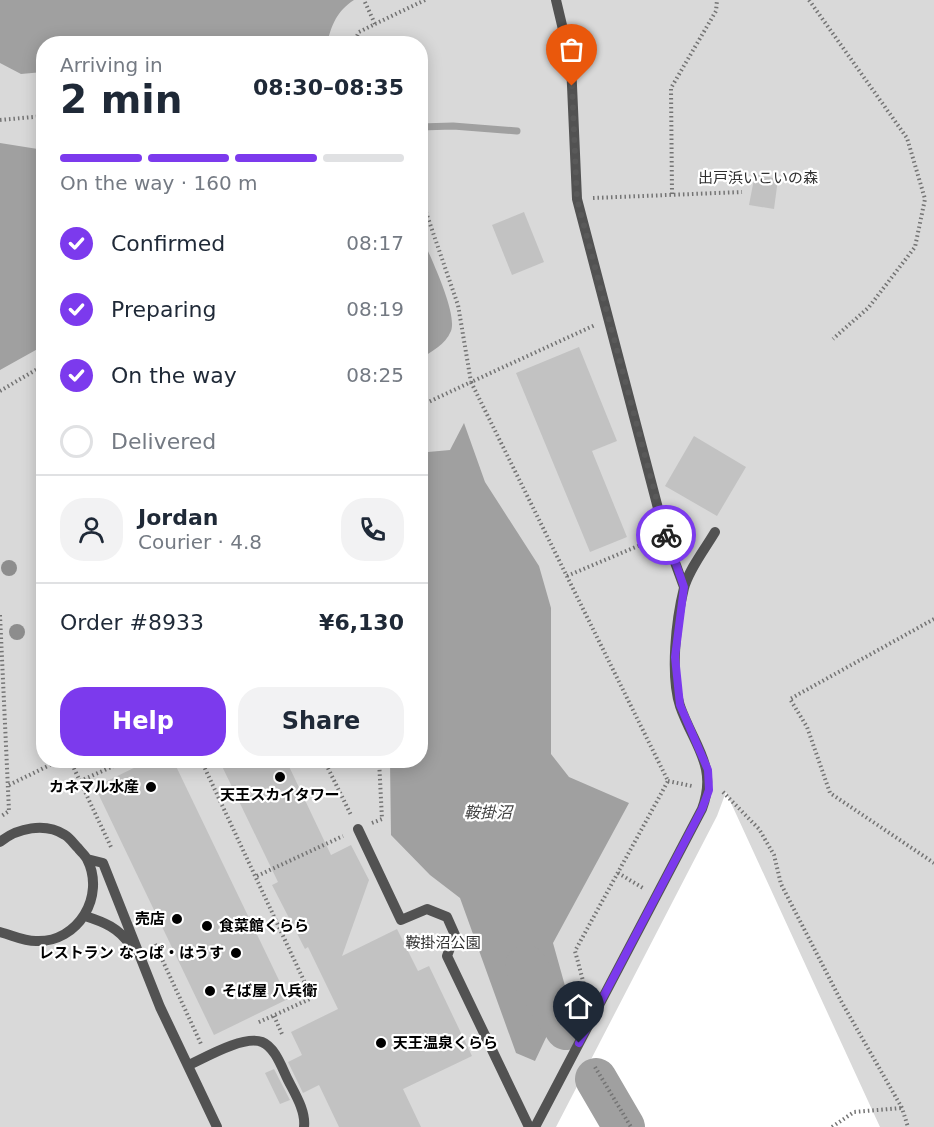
<!DOCTYPE html>
<meta charset="utf-8">
<style>
:root{--surface:#fff;--page:#f2f2f3;--text:#1f2937;--muted:#747a83;--line:#e0e1e3;--accent:#7c3aed}
body{margin:0;font-family:"DejaVu Sans","Noto Sans JP",sans-serif;background:var(--page);color:var(--text);height:100vh;display:flex;flex-direction:column;font-size:22px;white-space:nowrap}
*{box-sizing:border-box;margin:0}
p{font-size:20px;color:var(--muted)}
.icon{flex:none;width:33px;height:33px;fill:none;stroke:currentColor;stroke-width:2;stroke-linecap:round;stroke-linejoin:round}
.map{position:relative;flex:1;overflow:hidden}
.side{position:absolute;left:36px;top:36px;width:392px;height:732px;display:flex;flex-direction:column;background:var(--surface);border-radius:24px;box-shadow:0 3px 15px #0003}
.side>*{flex:none}
.pin{position:absolute;display:grid;place-items:center;width:51px;height:51px;color:#fff;margin:-62px -26px;border-radius:50% 50% 50% 0;rotate:-45deg;box-shadow:0 0 6px #0007}
.pin .icon{rotate:45deg}
.courier{position:absolute;display:grid;place-items:center;width:60px;height:60px;margin:-30px;border:4px solid #7c3aed;border-radius:50%;background:#fff;color:#222;box-shadow:0 2px 8px #0007}
.headline em{font-style:normal;font-weight:600}
.headline div{display:flex;flex-direction:column-reverse}
.headline{display:flex;align-items:center;justify-content:space-between;height:102px;padding:0 24px}
h1{font-size:39px;font-weight:600;line-height:45px}
.bar{display:grid;grid-template-columns:repeat(4,1fr);gap:9px 6px;align-content:center;height:72px;padding:0 24px}
.bar i{height:8px;border-radius:4px;background:var(--line)}
.bar .active{background:var(--accent)}
.bar p{grid-column:span 4}
.line{display:flex;align-items:center;gap:15px;padding:0 24px;border-top:2px solid var(--line)}
.line div{flex:1}
.round{display:grid;place-items:center;flex:none;width:63px;height:63px;border-radius:24px;background:var(--page)}
ol{padding:0 24px;list-style:none}
li{display:flex;align-items:center;gap:18px;height:66px}
li p{margin-inline-start:auto}
li .icon{padding:6px;border-radius:50%;background:var(--accent);color:#fff;stroke-width:4}
li:last-child{color:var(--muted)}
li i{width:33px;height:33px;border:3px solid var(--line);border-radius:50%}
.action{display:flex;gap:12px;margin-top:auto;padding:12px 24px}
.action a{flex:1;height:69px;border-radius:24px;background:var(--accent);color:#fff;font-size:24px;font-weight:600;line-height:69px;text-align:center}
.action a+a{background:var(--page);color:var(--text)}
.map>svg:first-child{display:block}
.green{fill:#d9d9d9;fill-rule:evenodd}
.water{fill:#a0a0a0}
.lines{fill:none;stroke-linecap:round;stroke-linejoin:round}
.stream{stroke:#a0a0a0;stroke-width:7}
.river{stroke:#a0a0a0;stroke-width:42}
.building{fill:#c2c2c2}
.path{stroke:#747474;stroke-width:4;stroke-dasharray:1.5 3;stroke-linecap:butt}
.service{stroke:#525252;stroke-width:10}
.tree{fill:#8d8d8d}
.done{stroke:#595959;stroke-width:6;stroke-dasharray:0 10.8}
.route{stroke:#7c3aed;stroke-width:8}
.poi-dot{fill:#000;stroke:#fff;stroke-width:2}
.labels{text-anchor:middle;dominant-baseline:central;stroke-width:4.5;stroke-linejoin:round;paint-order:stroke}
.park-label{font-size:15px;fill:#303030;stroke:#fff}
.poi-label{font-size:15px;font-weight:bold;fill:#000;stroke:#fff;text-anchor:end}
.water-label{font-size:16px;font-style:italic;fill:#414141;stroke:#fff}
</style>
<div class="map">
<svg width="934" height="1127" viewBox="0 0 934 1127">
<rect width="100%" height="100%" fill="#fff"/>
<path class="green" d="M0,0H934V1127H880L726,792L717,816L556,1127H0ZM44,44H420V760H44Z"/>
<path class="water" d="M0,0H354C337,11 332,24 327,43L44,44L43,72L21,74L0,63Z
M0,143L44,150L43,346L0,370Z
M420,232C428,253 458,312 451,331C445,345 432,351 420,359Z
M464,423L485,482L539,566L551,608V754L569,777L629,803L553,943L567,993L535,1061L516,1053L460,898L430,875L391,835L390,761L420,760V444L428,452L450,450Z"/>
<g class="lines">
<path class="stream" d="M420,127L453,126L517,131"/>
<path class="river" d="M526,966L566,1029
M596,1079L624,1127"/>
</g>
<path class="building" d="M755,174L778,179L774,209L749,205Z
M524,212L544,262L512,275L492,225Z
M579,347L617,441L592,451L627,537L590,552L516,373Z
M694,436L746,467L717,516L665,486Z
M150,760H173L288,999L214,1035L95,787Z
M219,760H286L331,855L351,845L369,880L342,956L397,929L418,971L429,966L472,1056L403,1089L421,1127H339L319,1085L303,1093L288,1062L302,1055L291,1032L338,1009L308,947L305,949L272,885L278,882Z
M274,1069L290,1100L280,1104L265,1073Z"/>
<g class="lines">
<path class="path" d="M809,0L907,138L925,199L915,247L869,307L833,339
M375,24L425,0
M353,44L359,32L375,24L364,0
M0,120L44,116
M672,194L671,88L716,11L717,0
M420,195L458,305L471,382L420,406
M593,198L742,192
M0,391L44,365
M567,576L650,541
M0,615L9,811L0,817
M934,619L790,699L807,727L830,793L934,863
M70,760L111,847
M201,760L312,998L257,1023
M324,760L351,815
M80,781L127,760
M668,781L692,786
M9,785L60,760
M723,792L759,829L774,855L781,884L841,1001L902,1108L908,1127
M372,823L382,819L379,760
M618,873L643,888
M257,876L343,836
M155,944L201,1044
M586,992L575,951L668,781L471,382L595,325
M274,1016L282,1034
M595,1067L631,1127
M832,1127L854,1112L902,1108"/>
<path class="service" d="M556,0L571,63L577,199L665,535L684,587
M358,829L401,920L427,909L447,917L455,935L447,956L529,1127
M0,842C17,828 45,822 65,835C70,838 74,844 78,848C80,851 85,855 87,859C106,896 78,943 36,941C23,941 12,935 0,932
M87,859L103,863L160,1007L217,1127
M85,916C104,922 119,928 130,945
M189,1065C206,1057 244,1035 262,1042C275,1047 282,1068 288,1080C295,1094 306,1111 304,1127
M535,1127L702,809C718,766 694,746 680,706C670,675 676,620 684,588C689,569 705,549 715,532"/>
</g>
<g class="tree">
<circle cx="9" cy="568" r="8"/>
<circle cx="17" cy="632" r="8"/>
</g>
<g class="lines">
<path class="done" d="M572,86L577,199L666,535"/>
<path class="route" d="M579,1043L702,809L709,790L708,770L680,705L675,657L684,587L666,535"/>
</g>
<g class="poi-dot">
<circle cx="280" cy="777" r="6"/>
<circle cx="151" cy="787" r="6"/>
<circle cx="177" cy="919" r="6"/>
<circle cx="207" cy="926" r="6"/>
<circle cx="236" cy="953" r="6"/>
<circle cx="210" cy="991" r="6"/>
<circle cx="381" cy="1043" r="6"/>
</g>
<g class="labels">
<g class="park-label">
<text x="758" y="178">出戸浜いこいの森</text>
<text x="443" y="943">鞍掛沼公園</text>
</g>
<g class="poi-label">
<text x="139" y="787">カネマル水産</text>
<text x="280" y="795" text-anchor="middle">天王スカイタワー</text>
<text x="165" y="919">売店</text>
<text x="219" y="926" text-anchor="start">食菜館くらら</text>
<text x="224" y="953">レストラン なっぱ・はうす</text>
<text x="222" y="991" text-anchor="start">そば屋 八兵衛</text>
<text x="393" y="1043" text-anchor="start">天王温泉くらら</text>
</g>
<g class="water-label">
<text x="488" y="812">鞍掛沼</text>
</g>
</g>
</svg>
<div class="pin" style="left:572px;top:86px;background:#ea580c"><svg class="icon" aria-label="bag" viewBox="0 0 24 24"><path d="M5 8h14l-1 12H6zM9 8a3 3 0 0 1 6 0"/></svg></div>
<div class="pin" style="left:579px;top:1043px;background:#1f2937"><svg class="icon" aria-label="home" viewBox="0 0 24 24"><path d="M3 11l9-7 9 7M6 9v11h12V9"/></svg></div>
<div class="courier" style="left:666px;top:535px"><svg class="icon" aria-label="bike" viewBox="0 0 24 24"><circle cx="6" cy="16" r="4"/><circle cx="18" cy="16" r="4"/><path d="M6 16l4-8h5l3 8M10 8l3 8H6M13 5h3"/></svg></div>
<section class="side">
<div class="headline"><div><h1>2 min</h1><p>Arriving in</p></div><em>08:30–08:35</em></div>
<div class="bar"><i class="active"></i><i class="active"></i><i class="active"></i><i></i><p>On the way · 160 m</p></div>
<ol>
<li><svg class="icon" aria-label="check" viewBox="0 0 24 24"><path d="M5 12l5 5 9-10"/></svg>Confirmed<p>08:17</p></li>
<li><svg class="icon" aria-label="check" viewBox="0 0 24 24"><path d="M5 12l5 5 9-10"/></svg>Preparing<p>08:19</p></li>
<li><svg class="icon" aria-label="check" viewBox="0 0 24 24"><path d="M5 12l5 5 9-10"/></svg>On the way<p>08:25</p></li>
<li><i></i>Delivered</li>
</ol>
<div class="line" style="height:108px"><a class="round"><svg class="icon" aria-label="person" viewBox="0 0 24 24"><circle cx="12" cy="8" r="4"/><path d="M4 21q1-7 8-7t8 7"/></svg></a><div><b>Jordan</b><p>Courier · 4.8</p></div><a class="round"><svg class="icon" aria-label="phone" viewBox="0 0 24 24"><path d="M5 4h4l2 5-3 2q2 4 5 5l2-3 5 2v4C11 20 4 13 5 4z"/></svg></a></div>
<div class="line" style="height:78px"><div>Order #8933</div><b>¥6,130</b></div>
<div class="action"><a>Help</a><a>Share</a></div>
</section>
</div>
